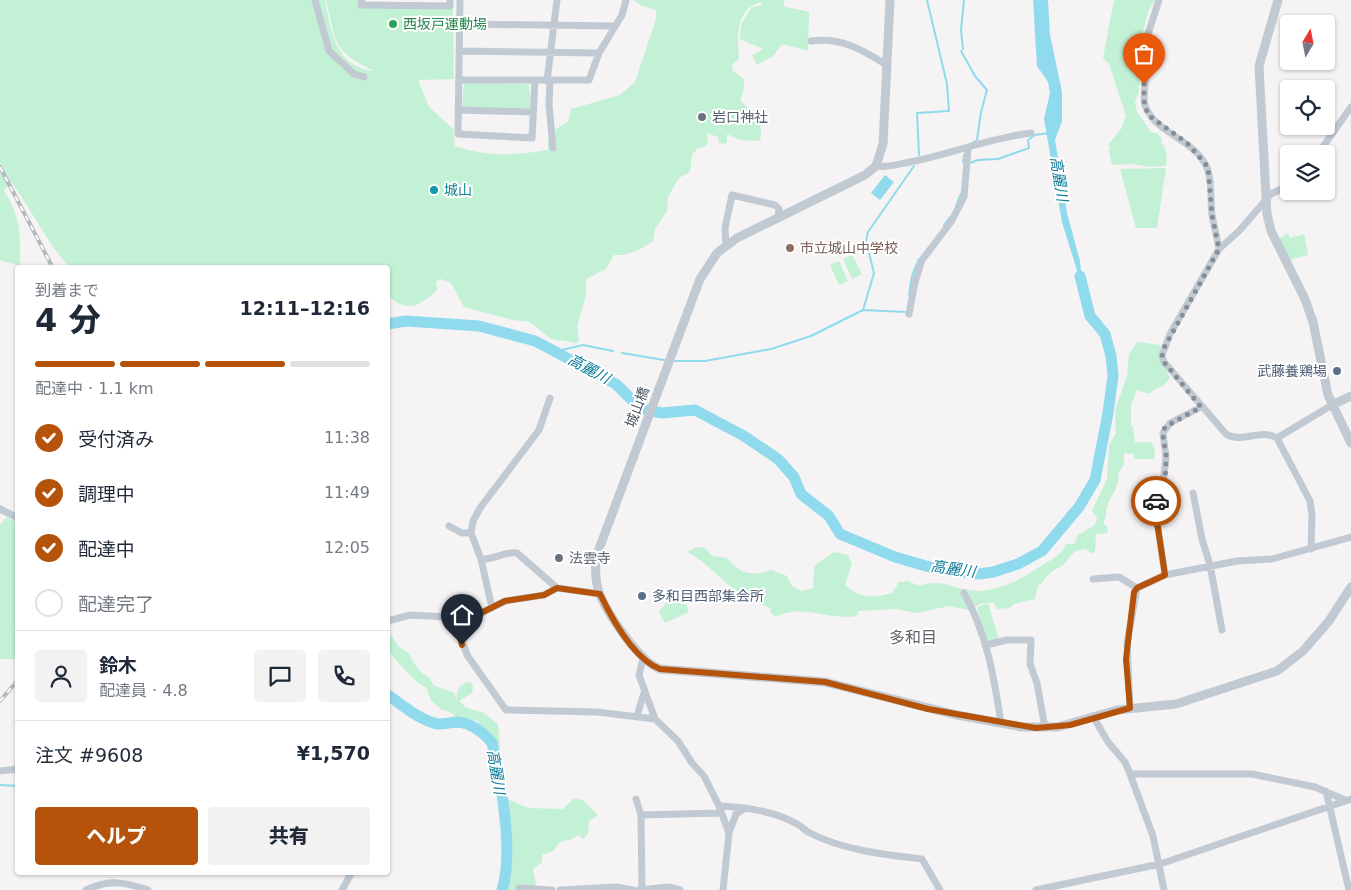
<!DOCTYPE html>
<html lang="ja">
<meta charset="utf-8">
<style>
:root{--surface:#fff;--page:#f2f2f3;--text:#1f2937;--muted:#747a83;--line:#e0e1e3;--accent:#b45309}
body{margin:0;font-family:"DejaVu Sans","Noto Sans JP",sans-serif;background:var(--page);color:var(--text);height:100vh;display:flex;flex-direction:column;font-size:19px;white-space:nowrap}
*{box-sizing:border-box;margin:0}
p{font-size:16px;color:var(--muted)}
.icon{flex:none;width:28px;height:28px;fill:none;stroke:currentColor;stroke-width:2;stroke-linecap:round;stroke-linejoin:round}
.map{position:relative;flex:1;overflow:hidden}
.drawer{position:absolute;left:15px;top:265px;width:375px;height:610px;display:flex;flex-direction:column;background:var(--surface);border-radius:5px;box-shadow:0 1px 4px #0004}
.drawer>*{flex:none}
.needle{width:32px;rotate:10deg}
.tools{position:absolute;left:1280px;top:15px;display:grid;gap:10px}
.tools a{display:grid;place-items:center;width:55px;height:55px;border-radius:5px;background:var(--surface);box-shadow:0 1px 4px #0004;font-size:25px}
.pin{position:absolute;display:grid;place-items:center;width:42px;height:42px;color:#fff;margin:-51px -21px;border-radius:50% 50% 50% 0;rotate:-45deg;box-shadow:0 0 5px #0007}
.pin .icon{rotate:45deg}
.courier{position:absolute;display:grid;place-items:center;width:50px;height:50px;margin:-25px;border:4px solid #b45309;border-radius:50%;background:#fff;color:#222;box-shadow:0 1px 6px #0007}
.head em{font-style:normal;font-weight:800}
.head div{display:flex;flex-direction:column-reverse}
.head{display:flex;align-items:center;justify-content:space-between;height:85px;padding:0 20px}
h1{font-size:32px;font-weight:800;line-height:38px}
.bar{display:grid;grid-template-columns:repeat(4,1fr);gap:8px 5px;align-content:center;height:60px;padding:0 20px}
.bar i{height:6px;border-radius:4px;background:var(--line)}
.bar .on{background:var(--accent)}
.bar p{grid-column:span 4}
.line{display:flex;align-items:center;gap:12px;padding:0 20px;border-top:1px solid var(--line)}
.line div{flex:1}
.round{display:grid;place-items:center;flex:none;width:52px;height:52px;border-radius:5px;background:var(--page)}
ol{padding:0 20px;list-style:none}
li{display:flex;align-items:center;gap:15px;height:55px}
li p{margin-inline-start:auto}
li .icon{padding:5px;border-radius:50%;background:var(--accent);color:#fff;stroke-width:4}
li:last-child{color:var(--muted)}
li i{width:28px;height:28px;border:2px solid var(--line);border-radius:50%}
.cta{display:flex;gap:10px;margin-top:auto;padding:10px 20px}
.cta a{flex:1;height:58px;border-radius:5px;background:var(--accent);color:#fff;font-size:20px;font-weight:800;line-height:58px;text-align:center}
.cta a+a{background:var(--page);color:var(--text)}
.map>svg:first-child{display:block}
.green{fill:#c3f1d5}
.water{fill:#90daee}
.lines{fill:none;stroke-linecap:round;stroke-linejoin:round}
.stream{stroke:#90daee;stroke-width:2}
.river{stroke:#90daee;stroke-width:11}
.minor{stroke:#c1cad2;stroke-width:7}
.tertiary{stroke:#c1cad2;stroke-width:9}
.rail-casing{stroke:#b5b8bd;stroke-width:4}
.rail{stroke:#fff;stroke-width:2;stroke-dasharray:5.5;stroke-linecap:butt}
.done{stroke:#868d94;stroke-width:5;stroke-dasharray:0 9}
.route{stroke:#b45309;stroke-width:6}
.leisure-dot{fill:#2e9e5b;stroke:#fff;stroke-width:2}
.worship-dot{fill:#6b7280;stroke:#fff;stroke-width:2}
.culture-dot{fill:#0f9aa8;stroke:#fff;stroke-width:2}
.education-dot{fill:#8d6e63;stroke:#fff;stroke-width:2}
.service-dot{fill:#5c6f8a;stroke:#fff;stroke-width:2}
.labels{text-anchor:middle;dominant-baseline:central;stroke-width:4;stroke-linejoin:round;paint-order:stroke}
.leisure-label{font-size:14px;fill:#27864d;stroke:#fff;text-anchor:start}
.worship-label{font-size:14px;fill:#5b616d;stroke:#fff;text-anchor:start}
.culture-label{font-size:14px;fill:#0d838f;stroke:#fff;text-anchor:start}
.education-label{font-size:14px;fill:#785e54;stroke:#fff;text-anchor:start}
.service-label{font-size:14px;fill:#4e5e75;stroke:#fff;text-anchor:end}
.street-label{font-size:14px;fill:#4a5661;stroke:#fff}
.water-label{font-size:15px;font-style:italic;fill:#0c7c9b;stroke:#fff}
.quarter-label{font-size:16px;fill:#5f6368;stroke:#fff}
</style>
<div class="map">
<svg width="1351" height="890" viewBox="0 0 1351 890">
<rect width="100%" height="100%" fill="#f5f3f3"/>
<path class="green" d="M0,0H325C331,31 335,67 374,71C332,50 337,45 326,0H359V7L453,8L454,79L418,80L429,107L453,129L455,146C486,157 516,155 548,150V139L555,137L556,129L568,122L571,109L620,95L635,82L656,19V10L642,6L633,0H783L785,1L783,6L809,12L808,51L782,44L773,56L757,65L752,55L763,49L740,39L741,25L751,8L761,5L763,1C760,3 755,4 752,6C735,16 738,42 739,59L732,65L733,71L744,79V88L740,101C755,114 764,119 760,141L740,140L727,134V142L724,144L719,142L718,137L707,133L708,144L702,148H698L692,155L690,172L679,178L668,197L667,211L655,229L653,241L639,250L623,255H614L606,269L586,279C588,298 582,305 578,323C576,329 580,336 578,343L551,339L530,322L513,320L464,307L451,283L441,279L436,282L437,290C421,306 406,314 388,295V268L70,267C46,243 32,209 11,182L4,190C22,222 20,230 20,266L0,260Z
M1114,0H1155L1148,12L1139,46V91L1135,102L1137,112L1151,132L1158,134L1162,139L1161,143C1166,147 1168,159 1166,166L1150,167L1131,164L1112,165L1109,152L1110,147L1108,145L1121,129L1126,116L1109,64L1103,58Z
M464,83L529,84L531,106L529,108H463L462,106Z
M1166,168L1157,228H1136L1120,169Z
M1288,233L1290,238L1304,234L1308,255L1289,260L1278,239Z
M852,255L862,274L852,279L843,259Z
M839,261L848,281L839,285L830,265Z
M1137,342L1161,345L1159,357L1170,378L1163,386L1157,388L1149,394L1137,390L1131,405V425L1133,427L1135,442H1151L1155,450L1154,459H1134V454L1124,453V464L1118,474C1120,486 1112,494 1108,504C1105,511 1107,517 1103,523L1108,528L1107,533L1096,534L1095,552L1091,553L1086,549C1070,550 1072,557 1063,565C1059,568 1052,570 1049,574C1043,578 1045,583 1038,585L1035,599L1014,604L1010,608L997,609L994,603C984,601 977,605 968,610L949,606L917,613L895,609L859,611L856,616C830,621 802,603 776,617L771,613L770,608L740,595L704,563L688,552L694,548L704,547L712,556L727,558C739,574 753,577 771,570L787,576L792,586L802,591L813,588L814,566L834,552L848,555L852,564L845,585C860,599 873,598 892,593L899,582L908,581L919,586C943,577 957,592 980,591C1003,589 1022,579 1041,566C1051,559 1061,557 1066,544H1074L1078,535L1095,525L1097,518L1092,511L1107,479L1109,445L1116,433L1115,410L1127,376L1129,354Z
M7,517L17,523V659H0V525Z
M671,596L685,602L689,612L665,623L659,612Z
M988,603L999,640L987,643L977,607Z
M388,632L399,647L409,653L413,662L422,673L430,678L433,685L454,693L457,701C456,692 458,683 471,682L473,687L472,693L459,701L467,708L484,713L498,724L500,748L497,749L494,739L476,720L463,722L451,713L441,709L431,701L426,687C415,684 397,660 388,651Z
M574,798L584,801L598,815L589,821L588,833L584,839L578,835L572,839L560,842L553,851L542,855V862L533,869L537,890H500L506,853L502,845V803L510,800L528,808L563,809Z"/>
<path class="water" d="M1033,0H1048L1050,35L1062,92V121L1055,140L1067,213L1080,261L1083,290L1062,222L1044,119L1050,93L1048,82L1037,66Z
M885,175L894,182L880,200L871,193Z"/>
<g class="lines">
<path class="stream" d="M963,49L961,30L964,0
M961,51L975,76L987,90L981,112L977,140L972,143
M919,155L917,113L949,111L947,84L927,0
M963,162L964,155
M970,163L978,160L998,159L1029,148L1028,140L1035,135L1049,133
M956,206L961,194
M944,225L950,217
M909,295L912,276L919,259
M863,310L874,273L866,241L868,232L914,166
M553,352L583,345L613,351
M622,353L664,360
M675,361H705L771,349L811,336L863,310L906,312
M0,785L18,786"/>
<path class="river" d="M388,324L406,321L479,326L535,341L616,384L641,409L662,413L695,410L744,436L778,459L794,477L801,494L829,516L840,534L895,557L933,568L979,574L993,572L1018,564L1042,551L1079,507L1095,480L1108,413L1113,376L1111,356L1105,334L1090,316L1080,276
M388,695C402,705 417,718 434,723C442,726 449,722 457,722C472,723 483,732 492,743C501,782 514,852 502,890"/>
<path class="minor" d="M315,0L329,51L354,74L364,77
M362,0L361,5L450,6V0
M460,0L458,134L532,138L535,80
M1159,0L1148,34L1144,101C1149,130 1189,137 1204,162C1213,176 1210,198 1212,215C1214,226 1217,237 1219,249
M460,24L615,26
M811,41C842,37 862,50 887,65
M459,51L599,53
M459,80H589L599,53L622,15L626,0
M547,81L557,0
M550,81L549,105L553,148
M458,110L533,112
M1318,154L1351,107
M876,166C887,168 899,164 910,162C951,154 989,138 1031,133
M1289,185L1271,194L1239,231L1219,249L1170,334L1162,355L1164,362L1226,434C1242,444 1260,428 1277,438L1310,501L1312,515L1311,549
M726,245L725,228L732,195L775,205L779,209L778,217
M909,314L915,282L922,260L951,222L964,197L968,148
M1277,438L1332,405
M1193,493L1202,539L1210,565L1222,630
M0,509L18,518
M449,526L462,533H471L481,559L492,608
M471,533L473,521L480,508L539,430L550,398
M481,559C494,560 505,551 517,553L557,588L600,594
M1165,575L1158,528L1153,510L1162,493L1166,457L1163,433L1170,423L1201,407
M1093,579L1119,577L1137,588
M964,593C987,634 994,677 1001,723
M455,620L467,655L506,710L597,712L655,719L678,741L692,763L704,776L719,806L729,833L723,890
M388,621L410,615L448,617L455,620L475,616L505,601L544,595L557,588
M986,645L1007,640H1031L1030,664L1037,683L1045,728
M643,659L639,675L655,719
M1130,708L1127,643L1137,588L1165,575L1237,561L1272,559L1351,537
M637,716L644,693
M1094,718L1108,742L1125,762L1130,774L1153,836L1164,890
M0,771L18,769
M1130,774H1252L1315,787L1345,800
M1326,791L1349,890
M636,799L641,815L642,889
M719,806C744,807 775,811 797,824C802,826 805,831 810,833C842,850 887,855 922,859L940,890
M641,815L720,813
M729,833L736,814L745,808
M519,888L552,890
M86,890C108,879 125,882 148,890
M342,890L352,872
M560,890L616,887L633,890
M639,890L669,887L680,890
M1036,890L1160,864L1351,799"/>
<path class="tertiary" d="M890,0L883,144L876,166L865,175L737,238L717,253L700,279L596,557C595,570 595,583 600,595C609,616 639,661 660,669L825,682L957,715L1022,727H1058L1117,710L1176,704L1277,671L1303,651L1329,621L1351,587
M1278,0L1259,66L1267,214L1271,231L1305,299L1313,322L1328,395L1351,443
M1332,405L1351,396"/>
<defs>
<path id="rail" d="M0,167L53,268
M0,701L18,680"/>
</defs>
<use href="#rail" class="rail-casing"/>
<use href="#rail" class="rail"/>
</g>
<g class="lines">
<path class="done" d="M1144,84V101L1148,115L1187,143L1208,167L1212,215L1219,249L1164,348L1162,356L1164,362L1201,407L1165,427C1161,436 1165,445 1166,455C1166,468 1166,492 1156,501"/>
<path class="route" d="M462,645L455,620L475,616L505,601L544,595L557,588L600,594C612,619 634,659 660,669L825,682L928,709L1036,728L1070,725L1130,708L1126,659L1134,592L1137,588L1165,575L1158,528L1153,510L1156,501"/>
</g>
<circle class="leisure-dot" cx="393" cy="24" r="5"/>
<g class="worship-dot">
<circle cx="702" cy="117" r="5"/>
<circle cx="559" cy="558" r="5"/>
</g>
<circle class="culture-dot" cx="434" cy="190" r="5"/>
<circle class="education-dot" cx="790" cy="248" r="5"/>
<g class="service-dot">
<circle cx="1337" cy="371" r="5"/>
<circle cx="642" cy="596" r="5"/>
</g>
<g class="labels">
<g class="leisure-label">
<text x="403" y="24">西坂戸運動場</text>
</g>
<g class="worship-label">
<text x="712" y="117">岩口神社</text>
<text x="569" y="558">法雲寺</text>
</g>
<g class="culture-label">
<text x="444" y="190">城山</text>
</g>
<g class="education-label">
<text x="800" y="248">市立城山中学校</text>
</g>
<g class="service-label">
<text x="1327" y="371">武藤養鶏場</text>
<text x="652" y="596" text-anchor="start">多和目西部集会所</text>
</g>
<g class="street-label">
<text transform="translate(637 407) rotate(-69)">城山橋</text>
</g>
<g class="water-label">
<text transform="translate(1059 179) rotate(81)">高麗川</text>
<text transform="translate(589 369) rotate(28)">高麗川</text>
<text transform="translate(953 569) rotate(8)">高麗川</text>
<text transform="translate(496 772) rotate(81)">高麗川</text>
</g>
<g class="quarter-label">
<text x="913" y="637">多和目</text>
</g>
</g>
</svg>
<div class="tools">
<a><svg class="needle" viewBox="-14 -14 28 28"><path d="M0-13l5 13h-10z" fill="#e53935"/><path d="M0 13l5-13h-10z" fill="#747a83"/></svg></a>
<a><svg class="icon" aria-label="locate" viewBox="0 0 24 24"><circle cx="12" cy="12" r="6"/><path d="M12 2v4M12 18v4M2 12h4M18 12h4"/></svg></a>
<a><svg class="icon" aria-label="layers" viewBox="0 0 24 24"><path d="M12 4l9 5-9 5-9-5zM3 14l9 5 9-5"/></svg></a>
</div>
<div class="pin" style="left:1144px;top:84px;background:#ea580c"><svg class="icon" aria-label="bag" viewBox="0 0 24 24"><path d="M5 8h14l-1 12H6zM9 8a3 3 0 0 1 6 0"/></svg></div>
<div class="pin" style="left:462px;top:645px;background:#1f2937"><svg class="icon" aria-label="home" viewBox="0 0 24 24"><path d="M3 11l9-7 9 7M6 9v11h12V9"/></svg></div>
<div class="courier" style="left:1156px;top:501px"><svg class="icon" aria-label="car" viewBox="0 0 24 24"><path d="M5 17H2v-5l4-1 3-4h7l3 4 3 1v5h-3M9 17h6M6 11h13"/><circle cx="7" cy="17" r="2"/><circle cx="17" cy="17" r="2"/></svg></div>
<section class="drawer">
<div class="head"><div><h1>4 分</h1><p>到着まで</p></div><em>12:11–12:16</em></div>
<div class="bar"><i class="on"></i><i class="on"></i><i class="on"></i><i></i><p>配達中 · 1.1 km</p></div>
<ol>
<li><svg class="icon" aria-label="check" viewBox="0 0 24 24"><path d="M5 12l5 5 9-10"/></svg>受付済み<p>11:38</p></li>
<li><svg class="icon" aria-label="check" viewBox="0 0 24 24"><path d="M5 12l5 5 9-10"/></svg>調理中<p>11:49</p></li>
<li><svg class="icon" aria-label="check" viewBox="0 0 24 24"><path d="M5 12l5 5 9-10"/></svg>配達中<p>12:05</p></li>
<li><i></i>配達完了</li>
</ol>
<div class="line" style="height:90px"><a class="round"><svg class="icon" aria-label="person" viewBox="0 0 24 24"><circle cx="12" cy="8" r="4"/><path d="M4 21q1-7 8-7t8 7"/></svg></a><div><b>鈴木</b><p>配達員 · 4.8</p></div><a class="round"><svg class="icon" aria-label="chat" viewBox="0 0 24 24"><path d="M4 5h16v11H9l-5 4z"/></svg></a><a class="round"><svg class="icon" aria-label="phone" viewBox="0 0 24 24"><path d="M5 4h4l2 5-3 2q2 4 5 5l2-3 5 2v4C11 20 4 13 5 4z"/></svg></a></div>
<div class="line" style="height:65px"><div>注文 #9608</div><b>¥1,570</b></div>
<div class="cta"><a>ヘルプ</a><a>共有</a></div>
</section>
</div>
